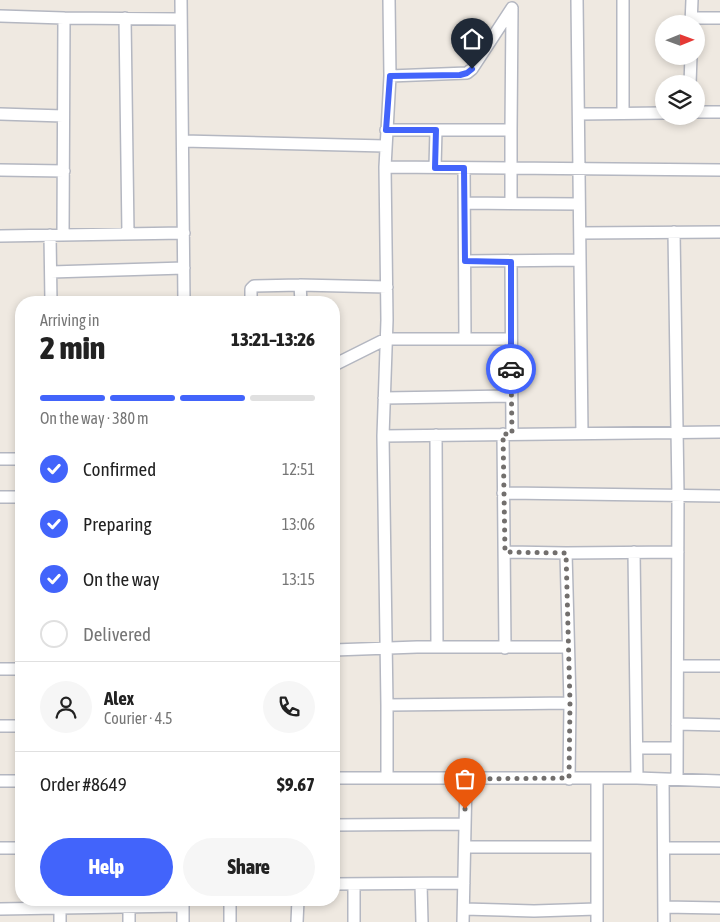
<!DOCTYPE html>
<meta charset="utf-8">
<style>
:root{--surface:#fff;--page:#f6f6f6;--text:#222;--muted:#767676;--line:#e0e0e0;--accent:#4264fb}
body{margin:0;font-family:"Asap Condensed",sans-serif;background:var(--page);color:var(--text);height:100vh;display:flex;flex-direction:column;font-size:19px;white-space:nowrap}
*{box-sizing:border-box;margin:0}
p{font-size:16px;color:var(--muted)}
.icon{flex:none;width:28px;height:28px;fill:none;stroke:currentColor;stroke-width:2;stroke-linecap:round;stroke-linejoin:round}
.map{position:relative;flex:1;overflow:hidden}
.panel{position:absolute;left:15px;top:296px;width:325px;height:610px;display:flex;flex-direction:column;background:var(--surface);border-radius:20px;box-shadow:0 2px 8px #0003}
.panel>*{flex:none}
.needle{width:32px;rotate:89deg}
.buttons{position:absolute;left:655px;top:15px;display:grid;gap:10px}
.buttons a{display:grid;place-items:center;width:50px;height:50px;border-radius:50%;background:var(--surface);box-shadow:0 2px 8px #0003;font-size:25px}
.pin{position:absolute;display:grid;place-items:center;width:42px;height:42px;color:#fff;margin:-51px -21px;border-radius:50% 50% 50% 0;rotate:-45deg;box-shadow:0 0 5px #0007}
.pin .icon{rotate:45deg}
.courier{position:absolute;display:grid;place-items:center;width:50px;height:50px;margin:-25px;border:4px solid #4264fb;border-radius:50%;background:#fff;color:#222;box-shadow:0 1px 6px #0007}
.headline em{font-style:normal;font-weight:800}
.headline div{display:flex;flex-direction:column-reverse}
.headline{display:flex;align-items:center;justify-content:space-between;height:85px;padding:0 25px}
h1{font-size:32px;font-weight:800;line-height:38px}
.bar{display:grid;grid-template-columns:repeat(4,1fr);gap:8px 5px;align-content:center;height:60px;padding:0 25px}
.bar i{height:6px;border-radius:4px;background:var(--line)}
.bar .on{background:var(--accent)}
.bar p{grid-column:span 4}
.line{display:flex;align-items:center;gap:12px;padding:0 25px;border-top:1px solid var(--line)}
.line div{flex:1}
.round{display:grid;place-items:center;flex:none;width:52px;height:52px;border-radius:26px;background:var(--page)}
ol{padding:0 25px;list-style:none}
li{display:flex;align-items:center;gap:15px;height:55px}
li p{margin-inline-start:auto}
li .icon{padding:5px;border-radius:50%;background:var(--accent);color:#fff;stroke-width:4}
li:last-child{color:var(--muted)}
li i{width:28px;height:28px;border:2px solid var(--line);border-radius:50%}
.button{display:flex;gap:10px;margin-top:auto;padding:10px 25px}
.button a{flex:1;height:58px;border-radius:30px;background:var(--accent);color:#fff;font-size:20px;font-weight:800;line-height:58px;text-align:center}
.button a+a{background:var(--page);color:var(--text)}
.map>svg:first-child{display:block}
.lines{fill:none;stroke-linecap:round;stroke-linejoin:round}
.minor-casing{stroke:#b4b7c1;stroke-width:14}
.minor{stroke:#fff;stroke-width:11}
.done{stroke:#726f6d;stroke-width:5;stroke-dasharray:0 9}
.route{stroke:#4264fb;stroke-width:6}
</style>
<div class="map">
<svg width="720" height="922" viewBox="0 0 720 922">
<rect width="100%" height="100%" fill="#efe9e1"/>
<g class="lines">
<defs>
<path id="minor" d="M181,0L184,302
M577,0L582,433
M0,16L64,18
M125,18L128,234
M692,18H720
M691,24L692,0
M390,76L467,73L472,69L512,8
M690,84L691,56
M696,112H720
M623,113V0
M0,114L63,116
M579,114L664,113
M386,130H436
M511,130L512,9
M183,141L385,146
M385,167L720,170
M435,167L436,130H511V203
M464,168L465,339
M0,170L64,171
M465,203L579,204
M674,232L678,494L677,779
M580,233L720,232
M50,235L51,302
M63,235L64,18L181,19
M0,236L184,233
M465,261L580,260
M511,262L512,434
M51,272L184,268
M300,285L301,302
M251,302V289L254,286L300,285L387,287
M334,365L386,339H511
M384,398L511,396
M503,434L505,648
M436,435L437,647
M383,436L720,432
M0,459H21
M503,493L720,496
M0,497H21
M505,552L566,553L678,552
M634,552L637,778
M566,553L570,703L569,779
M334,650L417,647H568
M678,666H720
M0,669H21
M387,705L570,703
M677,724L720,725
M0,726H21
M637,748H677
M334,778H637L720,781
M387,778V705L383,436L387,320L385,167L390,76L389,0
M663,779L664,922
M0,781H21
M334,825L465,824
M465,847H596
M0,848H21
M664,848H720
M334,884L464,883
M421,884L422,922
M230,900V922
M664,907L720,908
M0,909L60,908
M464,909L534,911L597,909
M60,922V908L183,906
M129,922V906
M183,922V900
M297,922L298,900
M354,922V884
M463,922L466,779
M597,922V779"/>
</defs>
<use href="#minor" class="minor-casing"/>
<use href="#minor" class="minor"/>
</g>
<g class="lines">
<path class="done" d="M465,809L466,779L569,778L570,703L566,553L505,552L503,434H512L511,369"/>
<path class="route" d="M472,69L467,73L460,75L390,76L386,130H436L435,168H464L465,261L511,262V369"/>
</g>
</svg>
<div class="buttons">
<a><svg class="needle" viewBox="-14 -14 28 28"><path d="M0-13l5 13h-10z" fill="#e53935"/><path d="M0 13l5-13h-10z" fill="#767676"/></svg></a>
<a><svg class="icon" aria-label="layers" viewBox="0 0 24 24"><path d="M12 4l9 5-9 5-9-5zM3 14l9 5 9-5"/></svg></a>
</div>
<div class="pin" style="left:465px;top:809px;background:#ea580c"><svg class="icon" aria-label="bag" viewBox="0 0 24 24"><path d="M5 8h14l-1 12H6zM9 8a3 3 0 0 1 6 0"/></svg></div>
<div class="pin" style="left:472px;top:69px;background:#1f2937"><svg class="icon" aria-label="home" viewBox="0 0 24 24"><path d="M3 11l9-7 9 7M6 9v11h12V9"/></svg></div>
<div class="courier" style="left:511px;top:369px"><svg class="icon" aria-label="car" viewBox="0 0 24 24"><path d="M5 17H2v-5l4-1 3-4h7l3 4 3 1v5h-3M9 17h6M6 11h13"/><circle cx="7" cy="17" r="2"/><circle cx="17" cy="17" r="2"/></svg></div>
<section class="panel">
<div class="headline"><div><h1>2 min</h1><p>Arriving in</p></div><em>13:21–13:26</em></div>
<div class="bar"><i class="on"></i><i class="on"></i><i class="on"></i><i></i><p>On the way · 380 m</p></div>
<ol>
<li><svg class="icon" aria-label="check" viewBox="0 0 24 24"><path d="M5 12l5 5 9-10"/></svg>Confirmed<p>12:51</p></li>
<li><svg class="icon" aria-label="check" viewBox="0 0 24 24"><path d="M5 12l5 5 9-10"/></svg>Preparing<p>13:06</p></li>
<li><svg class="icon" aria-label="check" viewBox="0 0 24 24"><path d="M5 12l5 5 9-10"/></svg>On the way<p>13:15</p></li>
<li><i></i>Delivered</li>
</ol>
<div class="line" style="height:90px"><a class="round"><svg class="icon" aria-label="person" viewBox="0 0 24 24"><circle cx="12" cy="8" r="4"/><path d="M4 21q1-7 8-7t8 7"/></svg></a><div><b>Alex</b><p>Courier · 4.5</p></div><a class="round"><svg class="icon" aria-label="phone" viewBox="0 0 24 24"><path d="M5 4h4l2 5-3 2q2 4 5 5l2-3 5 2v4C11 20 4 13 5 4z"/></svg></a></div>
<div class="line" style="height:65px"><div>Order #8649</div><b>$9.67</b></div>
<div class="button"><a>Help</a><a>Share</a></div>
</section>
</div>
